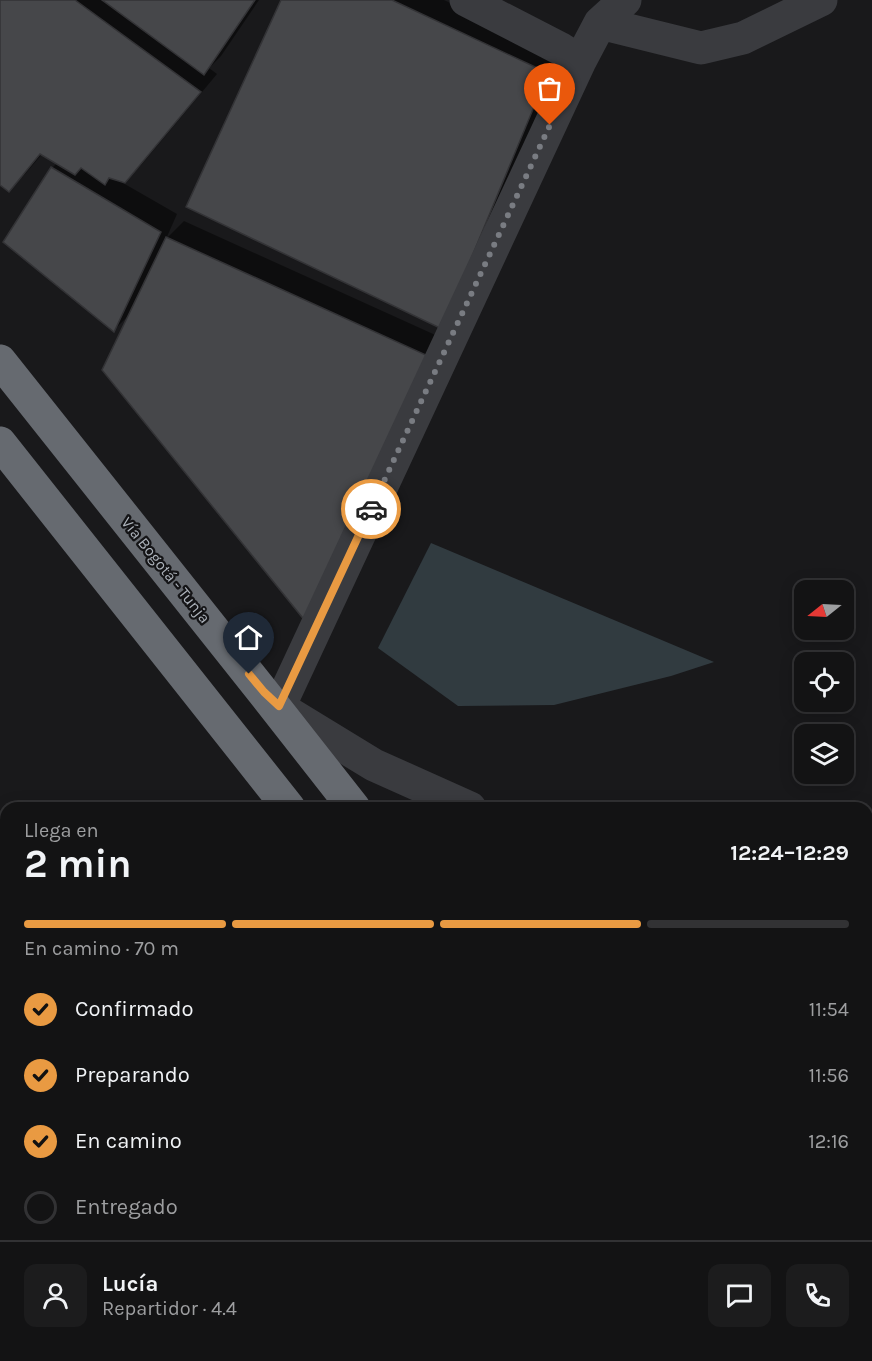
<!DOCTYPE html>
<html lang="es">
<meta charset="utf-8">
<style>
:root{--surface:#131314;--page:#1c1c1d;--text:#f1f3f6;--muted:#9d9ea0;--line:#323234;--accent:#e99a42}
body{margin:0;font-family:Karla,sans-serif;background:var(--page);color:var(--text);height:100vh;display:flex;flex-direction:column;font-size:22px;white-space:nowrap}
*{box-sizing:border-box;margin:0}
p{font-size:20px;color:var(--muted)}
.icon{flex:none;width:33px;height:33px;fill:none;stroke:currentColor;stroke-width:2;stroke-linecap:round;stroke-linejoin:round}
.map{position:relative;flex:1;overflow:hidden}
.panel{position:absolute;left:0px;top:802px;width:873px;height:560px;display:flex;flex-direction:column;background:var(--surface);border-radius:18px 18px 0 0;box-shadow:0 3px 15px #0003,0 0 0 2px var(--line)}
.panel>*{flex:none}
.needle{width:39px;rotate:252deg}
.controls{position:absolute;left:794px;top:580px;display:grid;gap:12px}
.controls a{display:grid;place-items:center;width:60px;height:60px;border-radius:12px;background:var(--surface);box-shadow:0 3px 15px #0003,0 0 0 2px var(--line);font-size:30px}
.pin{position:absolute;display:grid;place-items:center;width:51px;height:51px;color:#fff;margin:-62px -26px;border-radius:50% 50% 50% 0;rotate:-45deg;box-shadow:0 0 6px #0007}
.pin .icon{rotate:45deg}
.courier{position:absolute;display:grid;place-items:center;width:60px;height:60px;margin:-30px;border:4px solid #e99a42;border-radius:50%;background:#fff;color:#222;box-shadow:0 2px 8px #0007}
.overview em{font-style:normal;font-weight:700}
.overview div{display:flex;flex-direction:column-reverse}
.overview{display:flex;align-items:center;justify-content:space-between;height:102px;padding:0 24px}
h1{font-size:39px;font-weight:700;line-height:45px}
.bar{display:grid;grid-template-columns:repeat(4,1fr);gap:9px 6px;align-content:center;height:72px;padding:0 24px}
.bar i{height:8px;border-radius:4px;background:var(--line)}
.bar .on{background:var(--accent)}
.bar p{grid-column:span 4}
.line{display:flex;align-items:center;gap:15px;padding:0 24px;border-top:2px solid var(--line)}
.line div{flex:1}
.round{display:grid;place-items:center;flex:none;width:63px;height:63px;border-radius:12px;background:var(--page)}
ol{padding:0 24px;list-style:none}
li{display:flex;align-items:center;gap:18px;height:66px}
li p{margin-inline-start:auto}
li .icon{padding:6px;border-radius:50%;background:var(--accent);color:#111;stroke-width:4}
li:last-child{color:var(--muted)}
li i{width:33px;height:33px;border:3px solid var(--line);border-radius:50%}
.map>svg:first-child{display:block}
.water{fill:#313b40}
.shadow{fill:#0007}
.building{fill:#46474a;stroke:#333336;stroke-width:1.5}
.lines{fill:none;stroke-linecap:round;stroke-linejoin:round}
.path{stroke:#404246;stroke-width:4;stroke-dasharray:3 4.5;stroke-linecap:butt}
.minor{stroke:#3a3b3f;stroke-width:33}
.major{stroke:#56595e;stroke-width:33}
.highway{stroke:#666a70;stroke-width:33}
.done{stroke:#797c82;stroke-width:6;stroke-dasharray:0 10.8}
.route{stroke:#e99a42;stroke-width:8}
.labels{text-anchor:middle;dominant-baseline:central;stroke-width:4.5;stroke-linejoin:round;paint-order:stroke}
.street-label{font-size:16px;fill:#acb2ba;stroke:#141416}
</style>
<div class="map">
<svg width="872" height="1361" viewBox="0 0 872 1361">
<rect width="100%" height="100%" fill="#19191b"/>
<path class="water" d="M431,543L714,662L671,676L554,705L458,706L378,648Z"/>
<path class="shadow" d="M0,0H259L221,56L209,68L217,74L142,164L123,183L177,214L166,239L184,221L453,343L323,603L129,315L114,330L5,241L52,168L57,163L42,154L26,173L9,190L0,183Z
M282,0H444L564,56L459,310Z"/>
<path class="building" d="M0,0H75L201,92L125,183L109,178L105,185L81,168L75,175L40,154L9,192L0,185Z
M102,0H255L204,75Z
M281,0H392L548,73L442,329L186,207Z
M51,167L161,232L114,332L3,242Z
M166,237L437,360L306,622L102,370Z"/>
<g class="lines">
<path class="path" d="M423,1356L432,1361"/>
<path class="minor" d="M466,0L561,49L580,61
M600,23L701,48L743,38L821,0
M274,702L279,707L374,765L470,808
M279,707L580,61L600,23L625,0
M867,856H872
M0,905L6,907
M867,948L872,949
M0,1150L6,1153
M867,1344L872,1346
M470,1356L479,1361"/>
<path class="major" d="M0,1067L6,1070
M622,1356L628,1361"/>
<path class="highway" d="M0,361L263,692L354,808
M0,443L289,808
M723,1356L727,1361
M780,1356L783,1361"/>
</g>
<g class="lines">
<path class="done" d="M371,509L550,125"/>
<path class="route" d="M249,674L264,692L279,706L371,509"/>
</g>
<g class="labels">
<g class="street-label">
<text transform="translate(166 570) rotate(51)">Vía Bogotá - Tunja</text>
</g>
</g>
</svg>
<div class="controls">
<a><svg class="needle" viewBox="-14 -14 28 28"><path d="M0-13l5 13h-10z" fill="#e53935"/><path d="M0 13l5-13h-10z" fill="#9d9ea0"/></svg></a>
<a><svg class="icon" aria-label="locate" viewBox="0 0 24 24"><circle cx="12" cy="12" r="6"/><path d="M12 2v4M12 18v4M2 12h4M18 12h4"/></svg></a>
<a><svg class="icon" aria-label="layers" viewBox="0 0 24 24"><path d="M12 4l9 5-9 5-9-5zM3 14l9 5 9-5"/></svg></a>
</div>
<div class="pin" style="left:550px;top:125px;background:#ea580c"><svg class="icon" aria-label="bag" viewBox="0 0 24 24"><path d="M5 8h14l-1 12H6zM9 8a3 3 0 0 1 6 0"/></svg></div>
<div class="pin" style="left:249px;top:674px;background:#1f2937"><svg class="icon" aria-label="home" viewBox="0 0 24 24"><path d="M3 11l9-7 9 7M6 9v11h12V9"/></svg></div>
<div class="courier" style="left:371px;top:509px"><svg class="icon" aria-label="car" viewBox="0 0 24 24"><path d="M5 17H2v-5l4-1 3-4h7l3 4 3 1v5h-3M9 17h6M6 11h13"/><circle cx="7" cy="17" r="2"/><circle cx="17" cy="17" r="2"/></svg></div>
<section class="panel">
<div class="overview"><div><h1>2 min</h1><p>Llega en</p></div><em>12:24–12:29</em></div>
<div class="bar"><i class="on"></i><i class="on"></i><i class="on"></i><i></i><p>En camino · 70 m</p></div>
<ol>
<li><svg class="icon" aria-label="check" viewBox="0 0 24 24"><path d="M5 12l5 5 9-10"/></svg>Confirmado<p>11:54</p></li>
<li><svg class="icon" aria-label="check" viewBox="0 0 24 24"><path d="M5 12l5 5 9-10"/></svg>Preparando<p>11:56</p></li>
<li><svg class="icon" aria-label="check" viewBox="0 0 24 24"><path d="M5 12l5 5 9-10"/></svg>En camino<p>12:16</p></li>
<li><i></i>Entregado</li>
</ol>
<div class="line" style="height:108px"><a class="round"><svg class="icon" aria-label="person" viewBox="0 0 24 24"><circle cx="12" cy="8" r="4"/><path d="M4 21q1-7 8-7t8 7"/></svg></a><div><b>Lucía</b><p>Repartidor · 4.4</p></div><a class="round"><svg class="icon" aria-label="chat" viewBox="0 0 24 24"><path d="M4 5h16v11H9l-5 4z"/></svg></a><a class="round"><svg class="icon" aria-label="phone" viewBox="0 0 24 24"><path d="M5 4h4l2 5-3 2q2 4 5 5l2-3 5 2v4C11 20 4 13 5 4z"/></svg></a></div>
</section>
</div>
